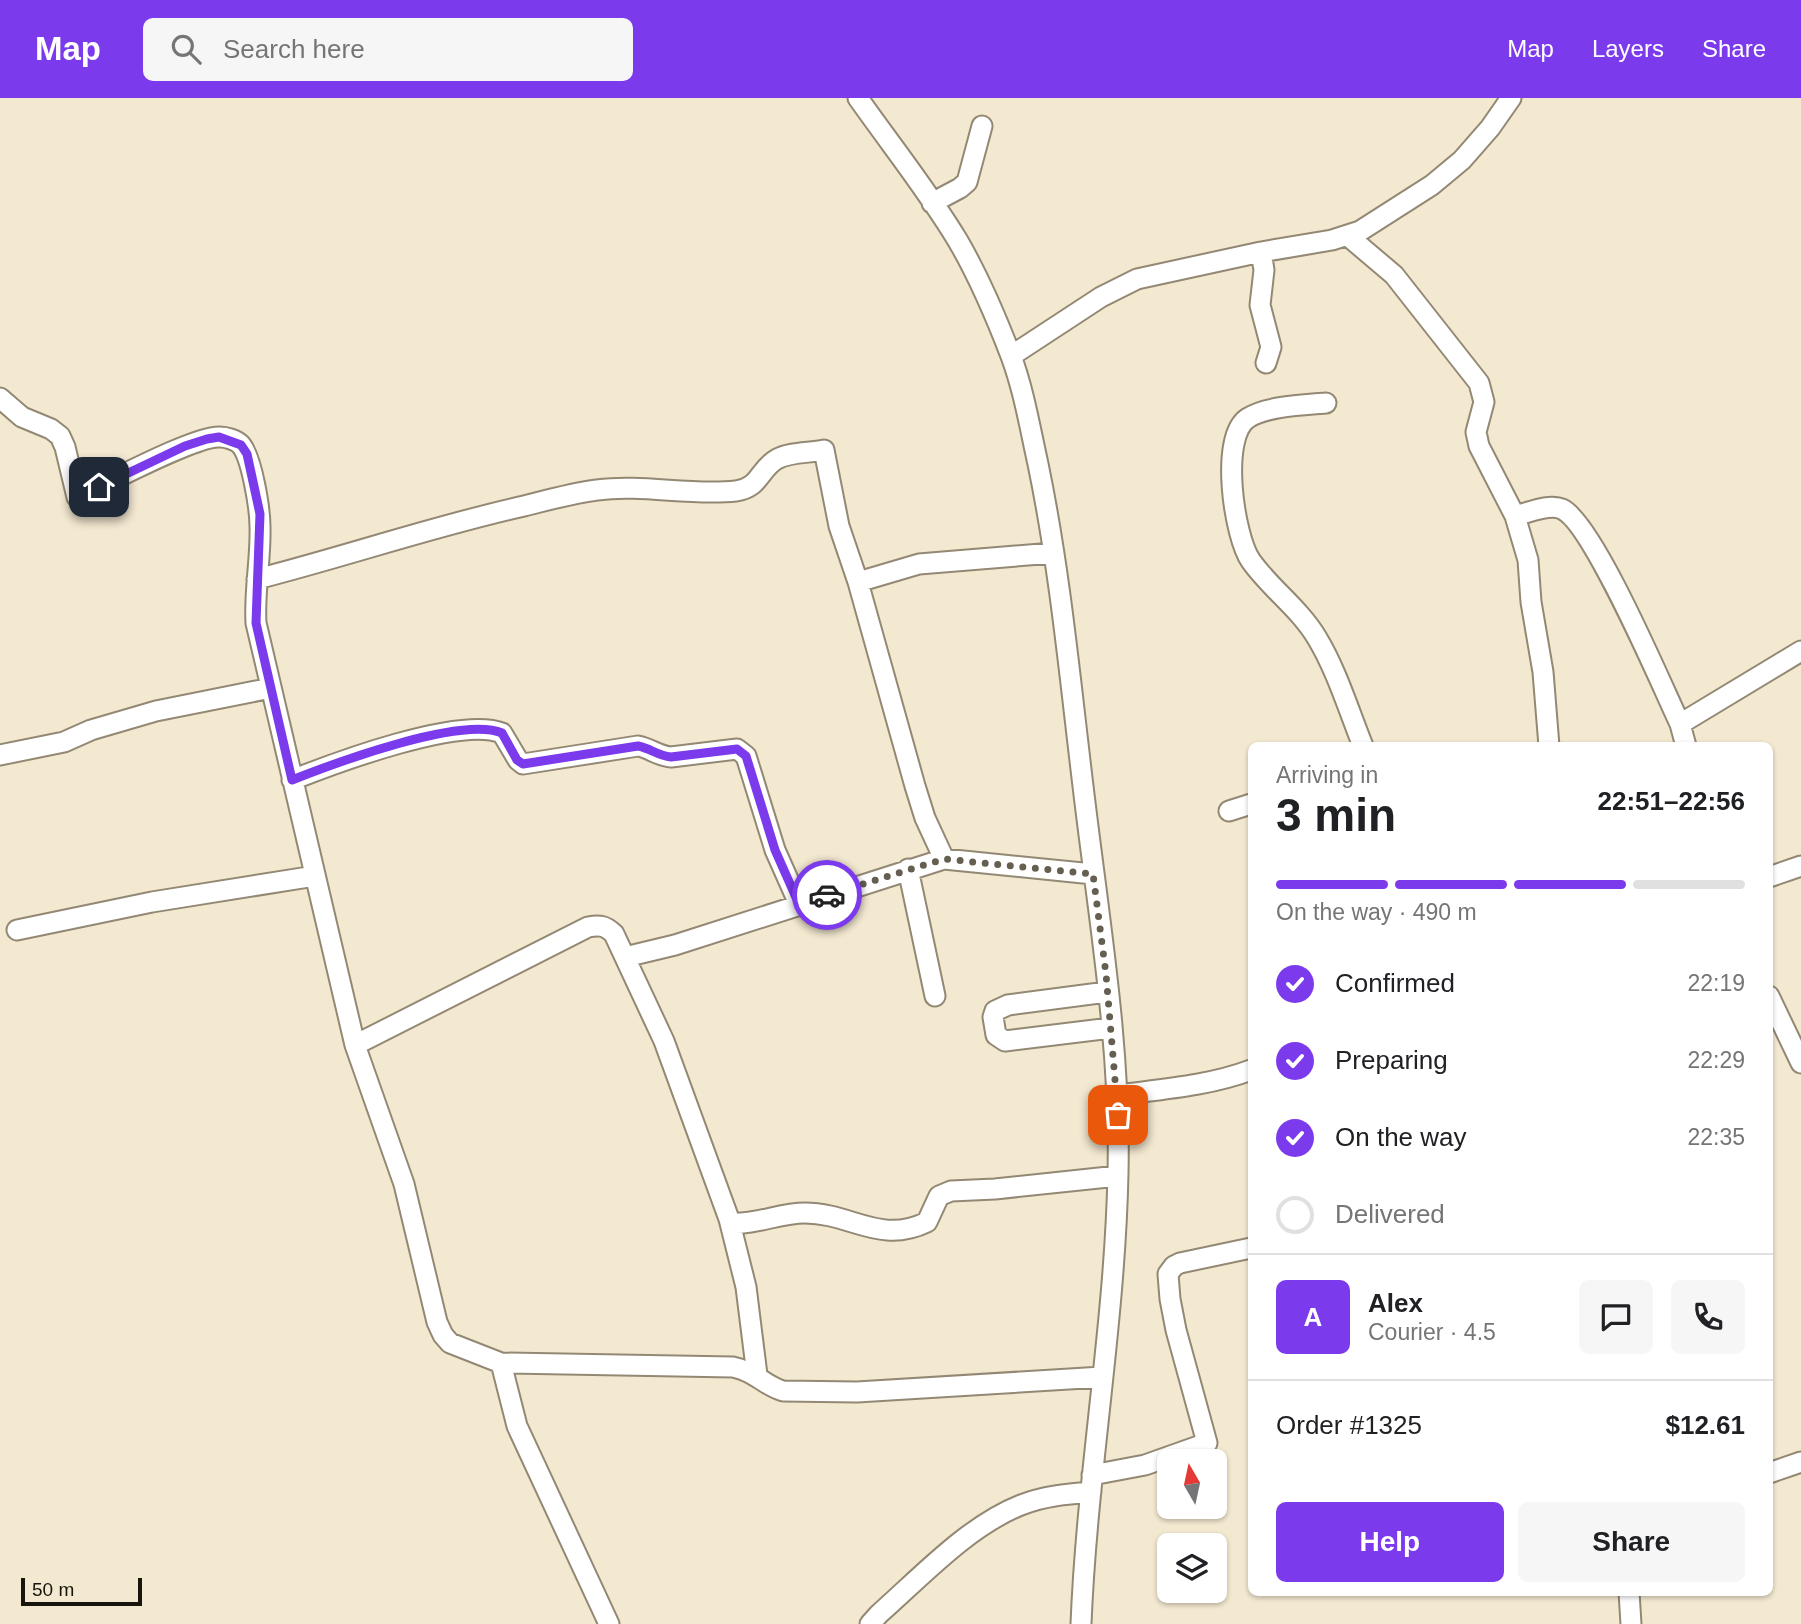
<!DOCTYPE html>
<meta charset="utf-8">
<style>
:root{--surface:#fff;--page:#f6f6f6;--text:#202124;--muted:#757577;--line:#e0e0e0;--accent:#7c3aed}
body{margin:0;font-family:Arial,sans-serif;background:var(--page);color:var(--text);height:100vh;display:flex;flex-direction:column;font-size:26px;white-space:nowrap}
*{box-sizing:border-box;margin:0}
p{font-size:23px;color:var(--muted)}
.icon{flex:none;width:38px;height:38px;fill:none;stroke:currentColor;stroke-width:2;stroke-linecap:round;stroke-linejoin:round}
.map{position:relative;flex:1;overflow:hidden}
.drawer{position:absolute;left:1248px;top:644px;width:525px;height:854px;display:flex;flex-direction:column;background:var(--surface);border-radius:10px;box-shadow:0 2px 5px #0004}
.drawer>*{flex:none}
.needle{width:46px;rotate:351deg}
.fabs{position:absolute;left:1157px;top:1351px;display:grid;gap:14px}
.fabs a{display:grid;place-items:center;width:70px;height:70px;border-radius:10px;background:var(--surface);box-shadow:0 2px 5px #0004;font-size:35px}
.scale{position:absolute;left:21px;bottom:18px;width:121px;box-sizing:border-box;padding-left:7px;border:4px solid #18150c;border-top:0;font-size:19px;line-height:24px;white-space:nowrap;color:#18150c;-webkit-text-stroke:5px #f3e8d0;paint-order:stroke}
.pin{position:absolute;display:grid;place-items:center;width:60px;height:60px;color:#fff;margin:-30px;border-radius:14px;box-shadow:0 4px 10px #0006}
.courier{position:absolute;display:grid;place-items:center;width:70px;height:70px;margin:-35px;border:5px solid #7c3aed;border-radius:50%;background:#fff;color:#222;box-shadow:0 2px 9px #0007}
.head em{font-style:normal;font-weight:600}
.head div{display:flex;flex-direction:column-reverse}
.head{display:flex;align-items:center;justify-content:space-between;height:119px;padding:0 28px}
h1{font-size:46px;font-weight:600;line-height:52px}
.bar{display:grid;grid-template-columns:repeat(4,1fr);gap:10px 7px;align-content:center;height:84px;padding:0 28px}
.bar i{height:9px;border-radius:5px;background:var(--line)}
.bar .on{background:var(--accent)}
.bar p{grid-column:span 4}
.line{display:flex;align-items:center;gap:18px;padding:0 28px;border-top:2px solid var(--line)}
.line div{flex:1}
.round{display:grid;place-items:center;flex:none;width:74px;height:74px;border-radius:10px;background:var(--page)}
ol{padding:0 28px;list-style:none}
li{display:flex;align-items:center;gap:21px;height:77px}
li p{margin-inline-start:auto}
li .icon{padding:7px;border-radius:50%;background:var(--accent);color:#fff;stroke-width:4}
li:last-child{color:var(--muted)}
li i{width:38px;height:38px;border:4px solid var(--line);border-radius:50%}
.cta{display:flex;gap:14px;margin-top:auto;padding:14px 28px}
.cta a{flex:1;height:80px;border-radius:10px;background:var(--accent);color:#fff;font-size:28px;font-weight:600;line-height:80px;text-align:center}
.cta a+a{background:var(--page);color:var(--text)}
header{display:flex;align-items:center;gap:42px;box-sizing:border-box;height:98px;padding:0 35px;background:var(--accent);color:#fff}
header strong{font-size:33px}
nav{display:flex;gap:38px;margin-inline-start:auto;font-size:24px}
.search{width:490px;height:63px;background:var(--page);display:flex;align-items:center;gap:18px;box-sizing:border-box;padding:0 24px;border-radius:10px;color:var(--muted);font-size:26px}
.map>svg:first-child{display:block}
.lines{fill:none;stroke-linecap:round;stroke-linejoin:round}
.minor-casing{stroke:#938873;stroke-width:23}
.minor{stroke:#fff;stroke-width:19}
.done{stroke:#655f51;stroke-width:7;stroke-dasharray:0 12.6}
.route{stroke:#7c3aed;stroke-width:9}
</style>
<header>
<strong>Map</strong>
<div class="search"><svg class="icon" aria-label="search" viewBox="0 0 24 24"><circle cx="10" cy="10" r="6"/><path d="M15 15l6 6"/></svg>Search here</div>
<nav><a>Map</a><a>Layers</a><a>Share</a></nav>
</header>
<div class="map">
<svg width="1801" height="1526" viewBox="0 0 1801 1526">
<rect width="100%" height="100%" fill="#f3e8d0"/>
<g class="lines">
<defs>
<path id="minor" d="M858,0C891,47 928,93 958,143C979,179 996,219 1011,258C1024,293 1030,330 1038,366C1060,472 1070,581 1083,688C1098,816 1121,946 1118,1075C1115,1226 1087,1375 1081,1526
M932,105L960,90L967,84L982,28
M1348,138L1394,177L1479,285L1484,304L1476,334L1479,348L1515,418L1528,462L1531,504L1543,574L1549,648
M1261,154L1264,172L1260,207L1271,249L1266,265
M1011,258L1101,199L1137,181L1261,154L1332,142L1360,133L1432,87L1462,62L1490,30L1511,0
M0,300L22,319L51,331L60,338L65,349L77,399C104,387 196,337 220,339C226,339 236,342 240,346C252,358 260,412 260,429C261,461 254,493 256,525L355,947L404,1086L437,1224L443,1237L450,1245L501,1265L733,1269C757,1274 763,1287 783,1293L857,1294L1102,1279
M1326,305C1303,307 1267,308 1248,320C1219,338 1234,439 1251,463C1270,490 1300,511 1317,540C1336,571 1349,613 1363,648
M1515,418C1528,415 1549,405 1562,411C1593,425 1662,588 1680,626L1686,648
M257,481C347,458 434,428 524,408C548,402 573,395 597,392C643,386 690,398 736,393C760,390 759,371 777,361C789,354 810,355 824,352L839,428L858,484L915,688L925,720L944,761
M858,484L919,466L1053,455
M1680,626L1801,553
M0,657L64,644L91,632L156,613L271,590
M292,682C335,665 460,618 502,635L518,662L523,666L638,648C650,650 658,658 671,659L737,651L746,658L775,752L799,806
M1229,713L1251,706
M908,771L935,898
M1769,779L1801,768
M17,832L152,804L315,778
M625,859L675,847L944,761L1093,776
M1107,894L1008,907L995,913L993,919L996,937L1005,943L1111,930
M1769,898L1801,965
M355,947L588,829C599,827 605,827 614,836L664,943L729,1121L746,1189L757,1277
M1118,997C1163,991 1208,988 1251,972
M730,1125C756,1127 779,1115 805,1115C851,1115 880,1147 927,1124L939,1098L951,1093L995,1091L1118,1078
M501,1265L517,1328L609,1526
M1769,1375L1801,1364
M1092,1377L1145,1367L1207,1345L1176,1232L1170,1201L1168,1176L1174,1168L1180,1165L1251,1150
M1629,1494L1631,1526
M870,1526L879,1516C922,1478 968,1428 1021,1407C1044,1398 1067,1396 1091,1394"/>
</defs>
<use href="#minor" class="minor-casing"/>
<use href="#minor" class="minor"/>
</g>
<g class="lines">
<path class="done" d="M827,797L944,761L1093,776L1106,876L1118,1017"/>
<path class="route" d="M99,389L185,348L207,341L219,339L241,347L247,356L260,416L256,525L292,682C335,665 461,618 502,635L517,662L523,666L638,648C650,650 658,658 671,659L737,651L746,658L775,752L799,806L827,797"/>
</g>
</svg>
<div class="fabs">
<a><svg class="needle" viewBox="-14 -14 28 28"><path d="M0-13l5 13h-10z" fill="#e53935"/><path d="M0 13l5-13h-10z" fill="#757577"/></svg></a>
<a><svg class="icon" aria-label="layers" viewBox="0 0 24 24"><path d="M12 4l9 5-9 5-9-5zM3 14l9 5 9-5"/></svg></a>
</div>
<div class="scale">50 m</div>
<div class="pin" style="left:1118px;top:1017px;background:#ea580c"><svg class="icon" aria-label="bag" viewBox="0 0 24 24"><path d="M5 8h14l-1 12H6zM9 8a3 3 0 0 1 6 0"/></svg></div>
<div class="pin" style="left:99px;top:389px;background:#1f2937"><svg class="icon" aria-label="home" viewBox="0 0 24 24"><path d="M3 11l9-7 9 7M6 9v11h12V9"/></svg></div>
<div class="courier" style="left:827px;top:797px"><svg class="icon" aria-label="car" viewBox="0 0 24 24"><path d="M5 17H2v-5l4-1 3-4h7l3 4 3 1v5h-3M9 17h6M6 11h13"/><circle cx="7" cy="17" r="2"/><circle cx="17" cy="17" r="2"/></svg></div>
<section class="drawer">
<div class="head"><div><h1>3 min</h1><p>Arriving in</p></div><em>22:51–22:56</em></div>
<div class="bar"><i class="on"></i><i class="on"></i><i class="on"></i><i></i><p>On the way · 490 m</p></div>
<ol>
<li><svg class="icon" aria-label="check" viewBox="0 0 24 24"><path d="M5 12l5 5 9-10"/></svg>Confirmed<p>22:19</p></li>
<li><svg class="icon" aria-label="check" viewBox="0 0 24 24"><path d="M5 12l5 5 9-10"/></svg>Preparing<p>22:29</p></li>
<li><svg class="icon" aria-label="check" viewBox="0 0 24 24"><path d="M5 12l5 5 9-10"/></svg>On the way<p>22:35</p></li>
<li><i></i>Delivered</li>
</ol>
<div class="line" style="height:126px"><b class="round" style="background:var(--accent);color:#fff">A</b><div><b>Alex</b><p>Courier · 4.5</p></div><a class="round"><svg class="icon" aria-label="chat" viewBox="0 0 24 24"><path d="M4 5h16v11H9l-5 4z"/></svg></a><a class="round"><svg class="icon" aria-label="phone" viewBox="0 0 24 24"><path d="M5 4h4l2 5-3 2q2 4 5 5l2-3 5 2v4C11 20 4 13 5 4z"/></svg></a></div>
<div class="line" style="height:91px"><div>Order #1325</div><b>$12.61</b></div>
<div class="cta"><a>Help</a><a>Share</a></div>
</section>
</div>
